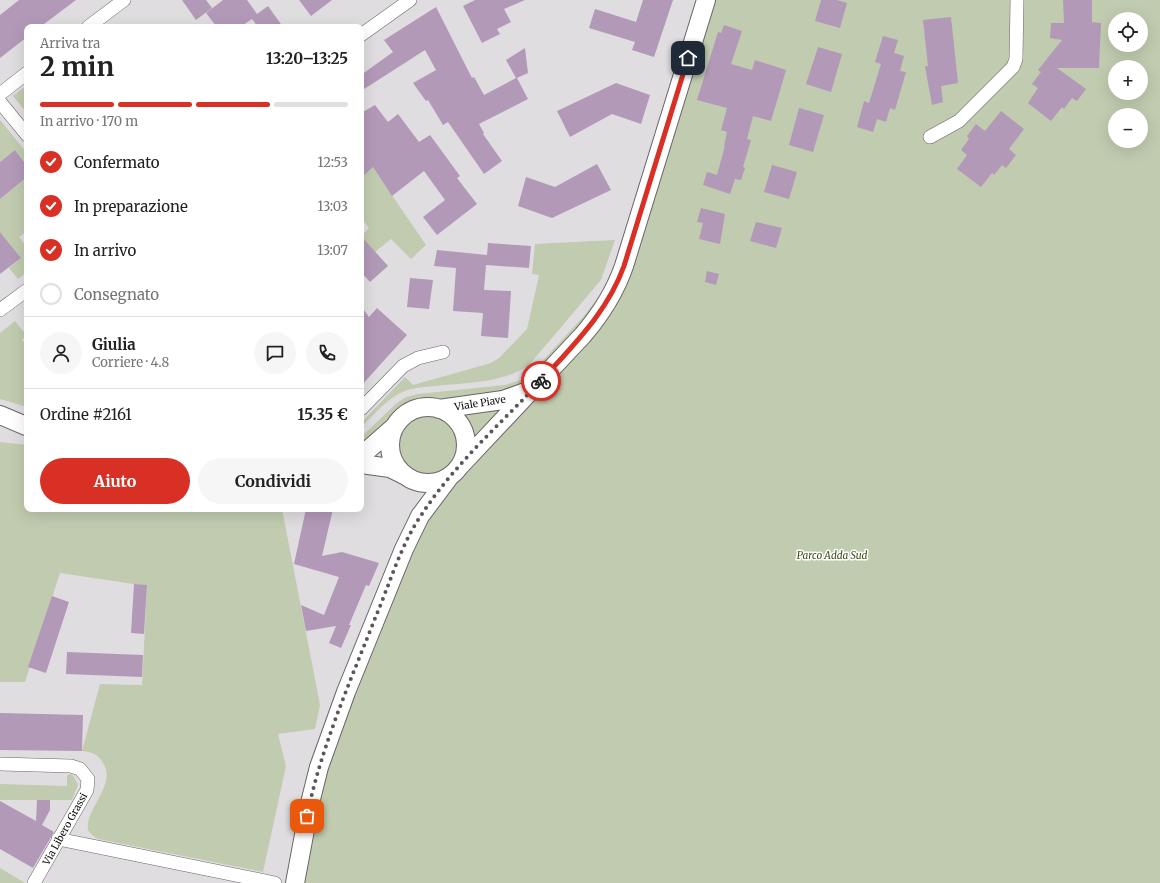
<!DOCTYPE html>
<html lang="it">
<meta charset="utf-8">
<style>
:root{--surface:#fff;--page:#f6f6f6;--text:#222;--muted:#767676;--line:#e0e0e0;--accent:#d93025}
body{margin:0;font-family:Merriweather,serif;background:var(--page);color:var(--text);height:100vh;display:flex;flex-direction:column;font-size:15px;white-space:nowrap}
*{box-sizing:border-box;margin:0}
p{font-size:13px;color:var(--muted)}
.icon{flex:none;width:22px;height:22px;fill:none;stroke:currentColor;stroke-width:2;stroke-linecap:round;stroke-linejoin:round}
.map{position:relative;flex:1;overflow:hidden}
.details{position:absolute;left:24px;top:24px;width:340px;height:488px;display:flex;flex-direction:column;background:var(--surface);border-radius:8px;box-shadow:0 4px 16px #0002}
.details>*{flex:none}
.tools{position:absolute;left:1108px;top:12px;display:grid;gap:8px}
.tools a{display:grid;place-items:center;width:40px;height:40px;border-radius:50%;background:var(--surface);box-shadow:0 4px 16px #0002;font-size:20px}
.pin{position:absolute;display:grid;place-items:center;width:34px;height:34px;color:#fff;margin:-17px;border-radius:8px;box-shadow:0 2px 6px #0006}
.courier{position:absolute;display:grid;place-items:center;width:40px;height:40px;margin:-20px;border:3px solid #d93025;border-radius:50%;background:#fff;color:#222;box-shadow:0 1px 5px #0007}
.summary em{font-style:normal;font-weight:700}
.summary div{display:flex;flex-direction:column-reverse}
.summary{display:flex;align-items:center;justify-content:space-between;height:68px;padding:0 16px}
h1{font-size:26px;font-weight:700;line-height:30px}
.bar{display:grid;grid-template-columns:repeat(4,1fr);gap:6px 4px;align-content:center;height:48px;padding:0 16px}
.bar i{height:5px;border-radius:3px;background:var(--line)}
.bar .active{background:var(--accent)}
.bar p{grid-column:span 4}
.line{display:flex;align-items:center;gap:10px;padding:0 16px;border-top:1px solid var(--line)}
.line div{flex:1}
.round{display:grid;place-items:center;flex:none;width:42px;height:42px;border-radius:21px;background:var(--page)}
ol{padding:0 16px;list-style:none}
li{display:flex;align-items:center;gap:12px;height:44px}
li p{margin-inline-start:auto}
li .icon{padding:4px;border-radius:50%;background:var(--accent);color:#fff;stroke-width:4}
li:last-child{color:var(--muted)}
li i{width:22px;height:22px;border:2px solid var(--line);border-radius:50%}
.button{display:flex;gap:8px;margin-top:auto;padding:8px 16px}
.button a{flex:1;height:46px;border-radius:24px;background:var(--accent);color:#fff;font-size:16px;font-weight:700;line-height:46px;text-align:center}
.button a+a{background:var(--page);color:var(--text)}
.map>svg:first-child{display:block}
.green{fill:#c0cbaf;fill-rule:evenodd}
.building{fill:#b299b8}
.lines{fill:none;stroke-linecap:round;stroke-linejoin:round}
.street-casing{stroke:#686568;stroke-width:14}
.secondary-casing{stroke:#686568;stroke-width:20}
.street{stroke:#fff;stroke-width:13}
.secondary{stroke:#fff;stroke-width:18}
.done{stroke:#595759;stroke-width:4;stroke-dasharray:0 7.2}
.route{stroke:#d93025;stroke-width:5}
.labels{text-anchor:middle;dominant-baseline:central;stroke-width:3;stroke-linejoin:round;paint-order:stroke}
.street-label{font-size:10px;fill:#100f10;stroke:#fff}
.park-label{font-size:10px;font-style:italic;fill:#3c4c14;stroke:#fff}
</style>
<div class="map">
<svg width="1160" height="883" viewBox="0 0 1160 883">
<rect width="100%" height="100%" fill="#e0dde0"/>
<path class="green" d="M716,0H1160V883H301L323,770L420,527L452,483L589,335L691,75ZM1115,19H1141V45H1115ZM1115,67H1141V93H1115ZM1115,115H1141V141H1115Z
M27,85V113L13,96Z
M0,120L27,153V166L15,150L0,162Z
M361,150L426,245L411,259L391,239L375,252L361,236L369,228L363,220L361,221V178L364,175L361,171Z
M27,177V194L24,196L27,200V231L19,237L27,247V272L18,279L9,268L21,258L0,232V199Z
M615,240L601,280L529,365C501,384 468,382 435,386C425,387 415,387 405,391C388,397 374,415 361,427V423L405,377L413,385L491,363L499,358L527,329L539,275L532,274L535,244Z
M606,287L592,314L533,378L499,392L449,398L422,399L410,403L401,407L377,433L365,442L361,437L397,403L406,397L418,394L505,385L521,380L536,368L583,317Z
M15,321L27,336L22,340L27,346V407L0,399V333Z
M515,399L470,449L466,428L451,411Z
M397 445a31 31 0 1 1 62 0a31 31 0 1 1-62 0Z
M0,442L27,445V509H282L320,705L315,729L278,734L286,766L263,872L98,839L92,835L88,830C85,807 120,783 101,760C96,753 90,752 82,751L100,684L142,685L147,586L60,573L25,682H0Z
M71,774L74,777L78,785L72,800H0V784L67,786V775Z
M0,868L25,883H0Z"/>
<path class="building" d="M19,0H76L40,27H27V37L0,58V15Z
M182,0H206L212,8L196,20Z
M223,0H247L257,14L268,6L283,27H258L252,19L240,27H217L206,13Z
M299,0H332L311,16Z
M475,0H525L504,9L511,22L497,29L500,34L482,43L463,6Z
M643,0H673L654,57L632,50L635,42L589,28L595,9L636,22Z
M821,0H837L847,3L840,28L815,21Z
M1063,0H1092V22L1101,23L1099,68H1057L1086,89L1077,101L1072,98L1064,109L1062,107L1051,121L1028,103L1038,88L1032,84L1041,72L1038,70L1062,40L1050,38L1051,23H1064Z
M436,7L472,78L474,77L484,95L516,78L506,60L525,48L528,73L517,78L528,99L479,124L484,133L483,134L502,161L484,174L448,122L443,125L428,100L426,101L413,83L436,70L425,50L361,91V75L393,52L384,40Z
M951,17L958,83L941,86L943,102L932,105L925,66H928L923,20Z
M724,25L742,31L731,64L752,70L755,60L786,70L771,121L753,116L747,139L751,140L743,167L745,168L741,180L735,179L730,194L703,185L707,172L717,175L725,146H724L727,132L721,130L727,108L697,100L718,32L721,33Z
M883,36L898,40L894,53L904,56L900,71L906,72L895,110L890,108L886,122L877,119L873,132L857,127L864,101L869,103L881,64L875,62Z
M818,47L842,54L831,92L806,84Z
M616,83L650,95L641,124L612,114L570,137L557,111Z
M375,105L388,122L398,114L419,142L430,135L460,176L457,178L477,204L437,235L423,217L445,200L424,171L392,196L373,167L361,178V113Z
M799,108L824,115L813,152L789,145Z
M1001,111L1024,129L1009,149L1016,155L1006,168L1002,165L994,175L992,173L981,187L957,169L967,155L961,150L969,139L967,136L976,124L985,131Z
M15,150L27,166V177L0,199V162Z
M597,164L611,190L552,218L518,206L526,177L555,187Z
M772,165L797,172L789,199L764,192Z
M701,208L725,214L720,244L699,239L703,223L697,222Z
M756,222L782,228L776,248L750,241Z
M0,232L21,258L0,274Z
M361,236L388,266L370,282L361,272Z
M488,243L531,246L529,268L486,265L484,290L511,291L508,338L481,336L483,313L453,311L456,268L434,266L437,250L487,255Z
M707,271L719,274L716,285L705,282Z
M410,278L433,280L429,309L407,307Z
M361,306L369,317L377,308L407,335L361,386Z
M306,509H333L322,556L342,552L379,563L369,586L366,585L349,625H351L341,648L329,643L336,626L306,631L301,605L324,615L339,577L294,564Z
M134,584L147,585L144,634L131,633Z
M52,596L69,602L46,673L28,667Z
M67,652L143,655L142,677L66,674Z
M0,713L83,715L82,751L0,750Z
M37,800H50V810L42,825L54,832L33,868L0,849V801L36,821Z"/>
<g class="lines">
<defs>
<path id="street" d="M88,27L124,0
M361,35L410,0
M0,94L27,73
M0,102L27,135
M930,137L959,121L1013,67L1016,59L1017,0
M0,310L27,290
M361,409L403,366L418,358L443,352
M0,764L71,766L80,769L88,779L87,790L34,883
M58,839L275,883"/>
<path id="secondary" d="M390 445a38 38 0 1 1 76 0a38 38 0 1 1-76 0Z
M439,409L503,400L528,391
M0,415L26,426
M361,456L394,427
M361,464L390,468L404,475
M458,468L583,335C601,314 615,292 624,266L706,0
M295,883L310,803L319,767L346,692L404,549L420,516L450,476"/>
</defs>
<use href="#street" class="street-casing"/>
<use href="#secondary" class="secondary-casing"/>
<use href="#street" class="street"/>
<use href="#secondary" class="secondary"/>
</g>
<g class="lines">
<path class="done" d="M307,816C321,747 350,682 376,616C390,583 401,544 422,514C454,465 500,424 541,381"/>
<path class="route" d="M541,381C573,345 607,313 624,266L688,58"/>
</g>
<g class="labels">
<g class="street-label">
<text transform="translate(480 403) rotate(-9)">Viale Piave</text>
<text transform="translate(65 829) rotate(-61)">Via Libero Grassi</text>
</g>
<g class="park-label">
<text x="832" y="555">Parco Adda Sud</text>
</g>
</g>
</svg>
<div class="tools">
<a><svg class="icon" aria-label="locate" viewBox="0 0 24 24"><circle cx="12" cy="12" r="6"/><path d="M12 2v4M12 18v4M2 12h4M18 12h4"/></svg></a>
<a>+</a>
<a>−</a>
</div>
<div class="pin" style="left:307px;top:816px;background:#ea580c"><svg class="icon" aria-label="bag" viewBox="0 0 24 24"><path d="M5 8h14l-1 12H6zM9 8a3 3 0 0 1 6 0"/></svg></div>
<div class="pin" style="left:688px;top:58px;background:#1f2937"><svg class="icon" aria-label="home" viewBox="0 0 24 24"><path d="M3 11l9-7 9 7M6 9v11h12V9"/></svg></div>
<div class="courier" style="left:541px;top:381px"><svg class="icon" aria-label="bike" viewBox="0 0 24 24"><circle cx="6" cy="16" r="4"/><circle cx="18" cy="16" r="4"/><path d="M6 16l4-8h5l3 8M10 8l3 8H6M13 5h3"/></svg></div>
<section class="details">
<div class="summary"><div><h1>2 min</h1><p>Arriva tra</p></div><em>13:20–13:25</em></div>
<div class="bar"><i class="active"></i><i class="active"></i><i class="active"></i><i></i><p>In arrivo · 170 m</p></div>
<ol>
<li><svg class="icon" aria-label="check" viewBox="0 0 24 24"><path d="M5 12l5 5 9-10"/></svg>Confermato<p>12:53</p></li>
<li><svg class="icon" aria-label="check" viewBox="0 0 24 24"><path d="M5 12l5 5 9-10"/></svg>In preparazione<p>13:03</p></li>
<li><svg class="icon" aria-label="check" viewBox="0 0 24 24"><path d="M5 12l5 5 9-10"/></svg>In arrivo<p>13:07</p></li>
<li><i></i>Consegnato</li>
</ol>
<div class="line" style="height:72px"><a class="round"><svg class="icon" aria-label="person" viewBox="0 0 24 24"><circle cx="12" cy="8" r="4"/><path d="M4 21q1-7 8-7t8 7"/></svg></a><div><b>Giulia</b><p>Corriere · 4.8</p></div><a class="round"><svg class="icon" aria-label="chat" viewBox="0 0 24 24"><path d="M4 5h16v11H9l-5 4z"/></svg></a><a class="round"><svg class="icon" aria-label="phone" viewBox="0 0 24 24"><path d="M5 4h4l2 5-3 2q2 4 5 5l2-3 5 2v4C11 20 4 13 5 4z"/></svg></a></div>
<div class="line" style="height:52px"><div>Ordine #2161</div><b>15.35 €</b></div>
<div class="button"><a>Aiuto</a><a>Condividi</a></div>
</section>
</div>
